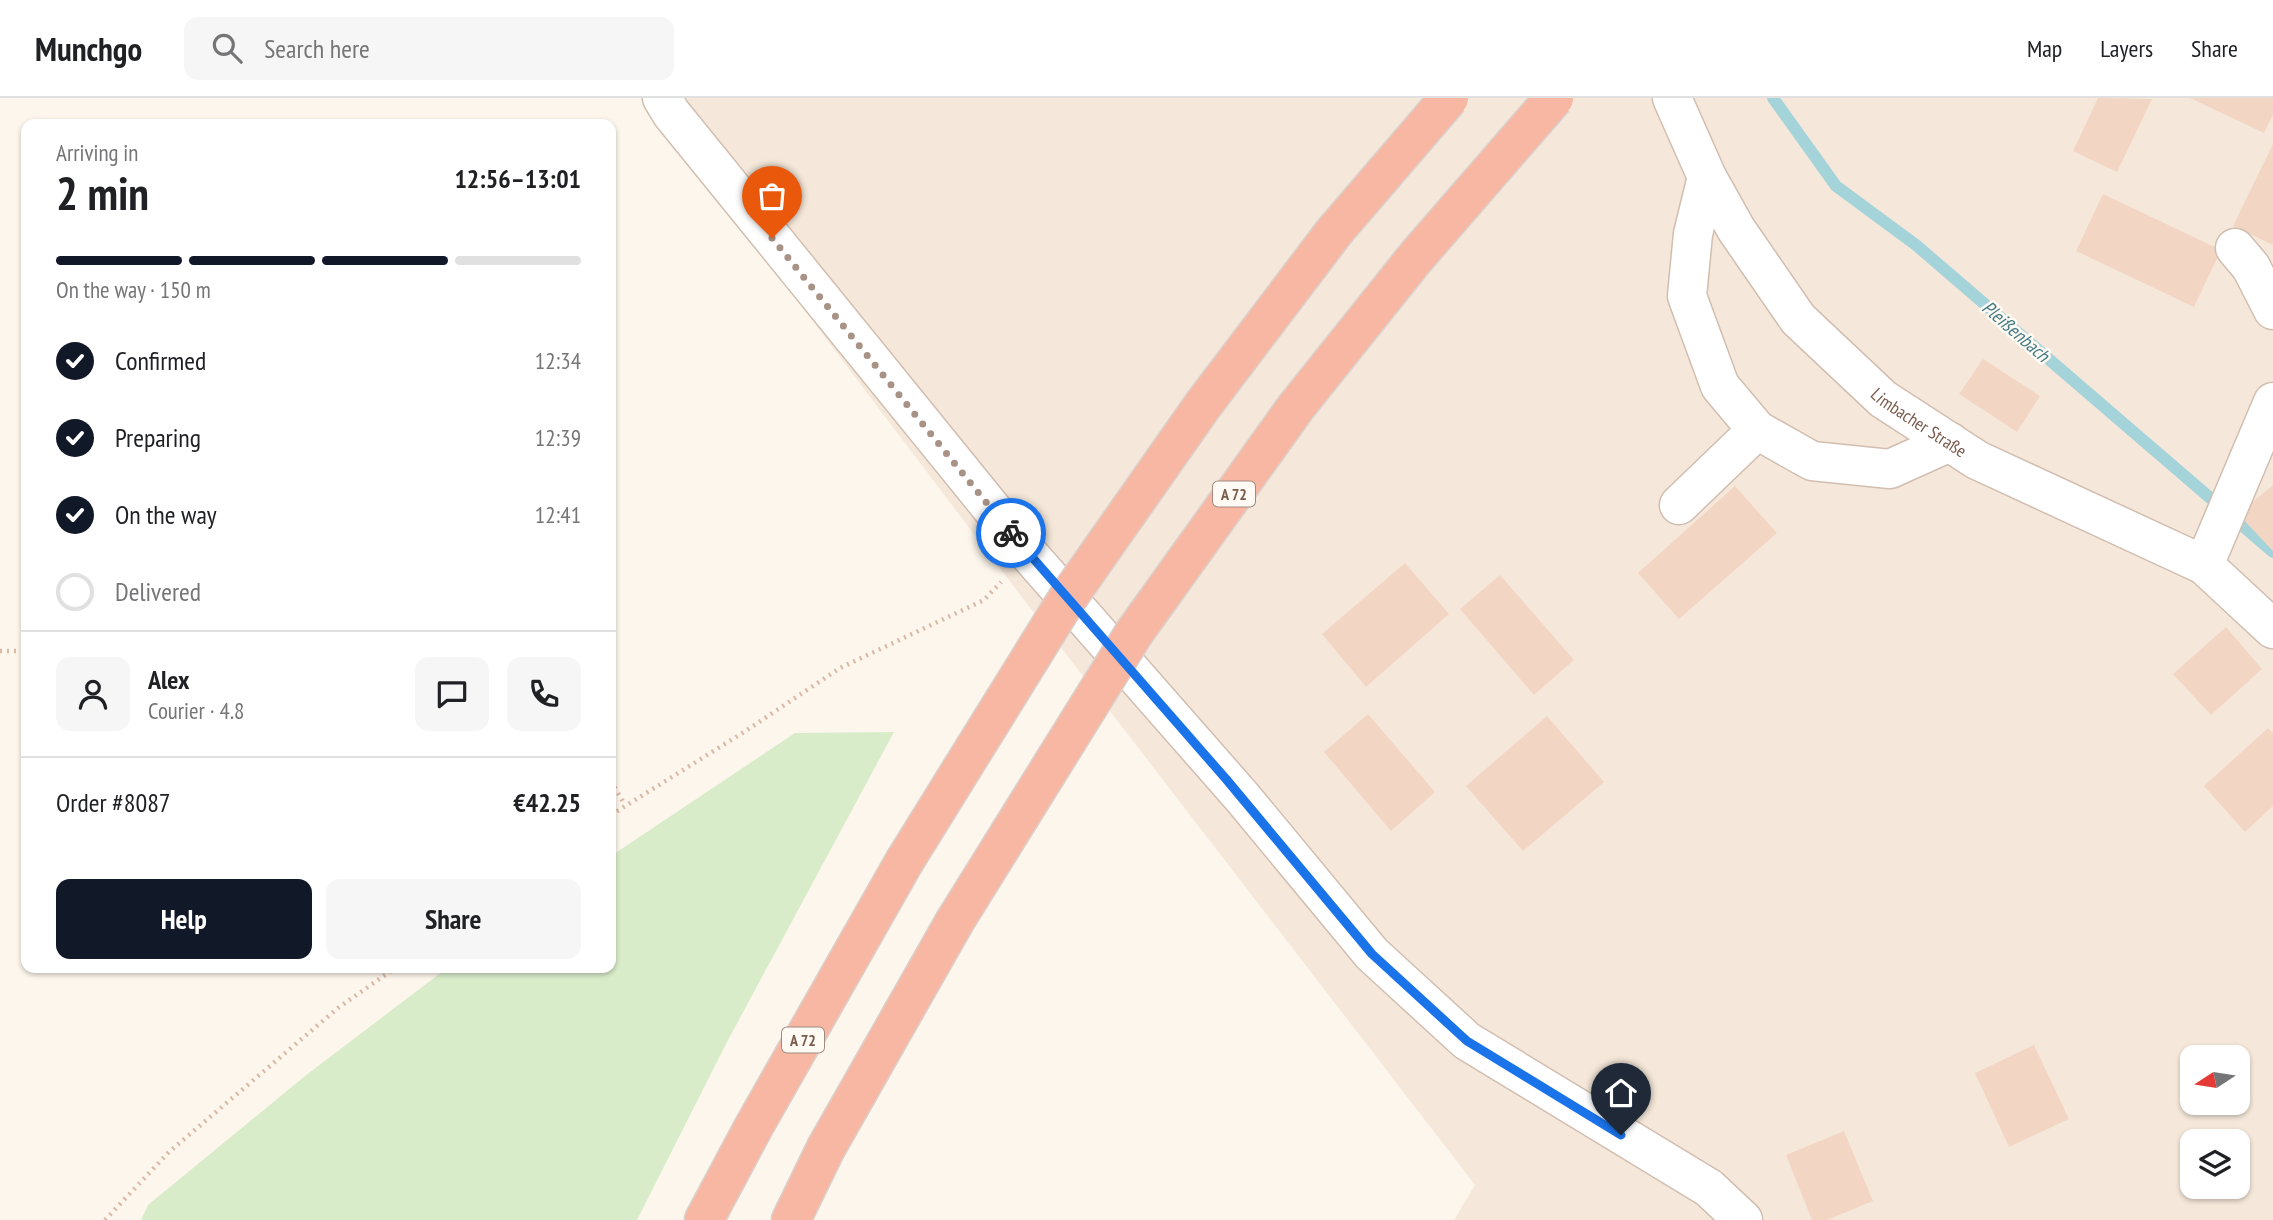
<!DOCTYPE html>
<meta charset="utf-8">
<style>
:root{--surface:#fff;--page:#f6f6f6;--text:#202124;--muted:#757577;--line:#e0e0e0;--accent:#111827}
body{margin:0;font-family:"PT Sans Narrow",sans-serif;background:var(--page);color:var(--text);height:100vh;display:flex;flex-direction:column;font-size:26px;white-space:nowrap}
*{box-sizing:border-box;margin:0}
p{font-size:23px;color:var(--muted)}
.icon{flex:none;width:38px;height:38px;fill:none;stroke:currentColor;stroke-width:2;stroke-linecap:round;stroke-linejoin:round}
.map{position:relative;flex:1;overflow:hidden}
.drawer{position:absolute;left:21px;top:21px;width:595px;height:854px;display:flex;flex-direction:column;background:var(--surface);border-radius:14px;box-shadow:0 2px 5px #0004}
.drawer>*{flex:none}
.needle{width:46px;rotate:258deg}
.fabs{position:absolute;left:2180px;top:947px;display:grid;gap:14px}
.fabs a{display:grid;place-items:center;width:70px;height:70px;border-radius:14px;background:var(--surface);box-shadow:0 2px 5px #0004;font-size:35px}
.pin{position:absolute;display:grid;place-items:center;width:60px;height:60px;color:#fff;margin:-72px -30px;border-radius:50% 50% 50% 0;rotate:-45deg;box-shadow:0 0 7px #0007}
.pin .icon{rotate:45deg}
.courier{position:absolute;display:grid;place-items:center;width:70px;height:70px;margin:-35px;border:5px solid #1a73e8;border-radius:50%;background:#fff;color:#222;box-shadow:0 2px 9px #0007}
.headline em{font-style:normal;font-weight:600}
.headline div{display:flex;flex-direction:column-reverse}
.headline{display:flex;align-items:center;justify-content:space-between;height:119px;padding:0 35px}
h1{font-size:46px;font-weight:600;line-height:52px}
.bar{display:grid;grid-template-columns:repeat(4,1fr);gap:10px 7px;align-content:center;height:84px;padding:0 35px}
.bar i{height:9px;border-radius:5px;background:var(--line)}
.bar .on{background:var(--accent)}
.bar p{grid-column:span 4}
.line{display:flex;align-items:center;gap:18px;padding:0 35px;border-top:2px solid var(--line)}
.line div{flex:1}
.round{display:grid;place-items:center;flex:none;width:74px;height:74px;border-radius:14px;background:var(--page)}
ol{padding:0 35px;list-style:none}
li{display:flex;align-items:center;gap:21px;height:77px}
li p{margin-inline-start:auto}
li .icon{padding:7px;border-radius:50%;background:var(--accent);color:#fff;stroke-width:4}
li:last-child{color:var(--muted)}
li i{width:38px;height:38px;border:4px solid var(--line);border-radius:50%}
.primary-button{display:flex;gap:14px;margin-top:auto;padding:14px 35px}
.primary-button a{flex:1;height:80px;border-radius:14px;background:var(--accent);color:#fff;font-size:28px;font-weight:600;line-height:80px;text-align:center}
.primary-button a+a{background:var(--page);color:var(--text)}
header{display:flex;align-items:center;gap:42px;box-sizing:border-box;height:98px;padding:0 35px;background:var(--surface);border-bottom:2px solid var(--line)}
header strong{font-size:33px}
nav{display:flex;gap:38px;margin-inline-start:auto;font-size:24px}
.search{width:490px;height:63px;background:var(--page);display:flex;align-items:center;gap:18px;box-sizing:border-box;padding:0 24px;border-radius:14px;color:var(--muted);font-size:26px}
.map>svg:first-child{display:block}
.residential{fill:#f5e8da;fill-rule:evenodd}
.green{fill:#d8ecc9}
.lines{fill:none;stroke-linecap:round;stroke-linejoin:round}
.stream{stroke:#a5d3da;stroke-width:12}
.building{fill:#f3d5c3}
.minor-casing{stroke:#d1beb0;stroke-width:41}
.highway-casing{stroke:#dad1cd;stroke-width:41}
.path{stroke:#d9b8a5;stroke-width:4.5;stroke-dasharray:2 5;stroke-linecap:butt}
.minor{stroke:#fff;stroke-width:38}
.highway{stroke:#f7b7a3;stroke-width:38}
.highway-bridge-casing{stroke:#dad1cd;stroke-width:41;stroke-linecap:butt}
.highway-bridge{stroke:#f7b7a3;stroke-width:38}
.done{stroke:#a89285;stroke-width:7;stroke-dasharray:0 12.6}
.route{stroke:#1a73e8;stroke-width:9}
.labels{text-anchor:middle;dominant-baseline:central;stroke-width:5;stroke-linejoin:round;paint-order:stroke}
.shield{fill:#fffaf3;stroke:#a28b7f;stroke-width:2}
.shield-label{font-size:16px;font-weight:bold;fill:#7a5c4d}
.street-label{font-size:18px;fill:#7a5c4d;stroke:#fffaf3}
.water-label{font-size:19px;font-style:italic;fill:#437c86;stroke:#fffaf3}
</style>
<header>
<strong>Munchgo</strong>
<div class="search"><svg class="icon" aria-label="search" viewBox="0 0 24 24"><circle cx="10" cy="10" r="6"/><path d="M15 15l6 6"/></svg>Search here</div>
<nav><a>Map</a><a>Layers</a><a>Share</a></nav>
</header>
<div class="map">
<svg width="2273" height="1122" viewBox="0 0 2273 1122">
<rect width="100%" height="100%" fill="#fdf6ec"/>
<path class="residential" d="M644,0H2273V1122H1454L1475,1087L992,460ZM2193,959H2238V1004H2193ZM2193,1043H2238V1088H2193Z"/>
<path class="green" d="M894,634L727,944L637,1122H141L148,1107L305,978L447,870H611V758L795,635Z"/>
<g class="lines">
<path class="stream" d="M1773,0L1836,88L1916,147L2273,454"/>
</g>
<path class="building" d="M2098,0L2152,1L2117,74L2073,53Z
M2190,0H2273V16L2264,35Z
M2273,46V147L2233,128Z
M2103,96L2221,152L2194,209L2076,153Z
M1983,261L2040,298L2017,334L1959,296Z
M2273,387V453L2238,416Z
M1735,388L1777,435L1679,521L1638,475Z
M1405,465L1449,516L1366,589L1322,536Z
M1500,477L1574,562L1534,597L1460,511Z
M2226,529L2262,571L2211,617L2173,576Z
M1368,616L1435,694L1391,733L1324,654Z
M1547,618L1604,684L1523,753L1466,688Z
M2268,630L2273,635V708L2245,734L2204,688Z
M2034,947L2069,1021L2009,1049L1975,975Z
M1844,1033L1873,1103L1827,1122H1812L1786,1057Z"/>
<g class="lines">
<defs>
<g id="minor">
<path d="M662,0L671,15L1027,454L1242,699L1372,856L1467,943L1709,1090L1743,1122"/>
<path id="s1" d="M1672,0L1707,79L1736,131L1798,221L1883,301L1977,362L2204,467L2273,531"/>
<path d="M1707,79L1693,136L1687,198L1720,288L1757,332L1812,363L1890,371L1950,344"/>
<path d="M2235,150L2251,169L2273,212"/>
<path d="M1679,407L1757,332"/>
<path d="M2204,467L2273,304"/>
</g>
<path id="highway" d="M704,1122L753,1030L904,764
M791,1122L826,1050L955,823"/>
</defs>
<use href="#minor" class="minor-casing"/>
<use href="#highway" class="highway-casing"/>
<path class="path" d="M0,553H26
M611,683L625,707
M611,717L744,634L840,570L984,502L1001,484
M105,1122L169,1054L338,910L395,870"/>
<use href="#minor" class="minor"/>
<use href="#highway" class="highway"/>
<defs>
<path id="highway-bridge" d="M904,764L1067,501L1203,307L1334,134L1449,0
M955,823L1134,535L1296,309L1416,159L1554,0"/>
</defs>
<use href="#highway-bridge" class="highway-bridge-casing"/>
<use href="#highway-bridge" class="highway-bridge"/>
</g>
<g class="lines">
<path class="done" d="M772,140L1011,435"/>
<path class="route" d="M1011,435L1226,681L1372,856L1467,943L1621,1037"/>
</g>
<g class="labels">
<g class="shield">
<rect x="1213" y="383.5" width="42" height="25" rx="5"/>
<rect x="782" y="929.5" width="42" height="25" rx="5"/>
</g>
<g class="shield-label">
<text x="1234" y="396">A 72</text>
<text x="803" y="942">A 72</text>
</g>
<g class="street-label">
<text stroke="none"><textPath href="#s1" startOffset="415">Limbacher Straße</textPath></text>
</g>
<g class="water-label">
<text transform="translate(2016 233) rotate(41)">Pleißenbach</text>
</g>
</g>
</svg>
<div class="fabs">
<a><svg class="needle" viewBox="-14 -14 28 28"><path d="M0-13l5 13h-10z" fill="#e53935"/><path d="M0 13l5-13h-10z" fill="#757577"/></svg></a>
<a><svg class="icon" aria-label="layers" viewBox="0 0 24 24"><path d="M12 4l9 5-9 5-9-5zM3 14l9 5 9-5"/></svg></a>
</div>
<div class="pin" style="left:772px;top:140px;background:#ea580c"><svg class="icon" aria-label="bag" viewBox="0 0 24 24"><path d="M5 8h14l-1 12H6zM9 8a3 3 0 0 1 6 0"/></svg></div>
<div class="pin" style="left:1621px;top:1037px;background:#1f2937"><svg class="icon" aria-label="home" viewBox="0 0 24 24"><path d="M3 11l9-7 9 7M6 9v11h12V9"/></svg></div>
<div class="courier" style="left:1011px;top:435px"><svg class="icon" aria-label="bike" viewBox="0 0 24 24"><circle cx="6" cy="16" r="4"/><circle cx="18" cy="16" r="4"/><path d="M6 16l4-8h5l3 8M10 8l3 8H6M13 5h3"/></svg></div>
<section class="drawer">
<div class="headline"><div><h1>2 min</h1><p>Arriving in</p></div><em>12:56–13:01</em></div>
<div class="bar"><i class="on"></i><i class="on"></i><i class="on"></i><i></i><p>On the way · 150 m</p></div>
<ol>
<li><svg class="icon" aria-label="check" viewBox="0 0 24 24"><path d="M5 12l5 5 9-10"/></svg>Confirmed<p>12:34</p></li>
<li><svg class="icon" aria-label="check" viewBox="0 0 24 24"><path d="M5 12l5 5 9-10"/></svg>Preparing<p>12:39</p></li>
<li><svg class="icon" aria-label="check" viewBox="0 0 24 24"><path d="M5 12l5 5 9-10"/></svg>On the way<p>12:41</p></li>
<li><i></i>Delivered</li>
</ol>
<div class="line" style="height:126px"><a class="round"><svg class="icon" aria-label="person" viewBox="0 0 24 24"><circle cx="12" cy="8" r="4"/><path d="M4 21q1-7 8-7t8 7"/></svg></a><div><b>Alex</b><p>Courier · 4.8</p></div><a class="round"><svg class="icon" aria-label="chat" viewBox="0 0 24 24"><path d="M4 5h16v11H9l-5 4z"/></svg></a><a class="round"><svg class="icon" aria-label="phone" viewBox="0 0 24 24"><path d="M5 4h4l2 5-3 2q2 4 5 5l2-3 5 2v4C11 20 4 13 5 4z"/></svg></a></div>
<div class="line" style="height:91px"><div>Order #8087</div><b>€42.25</b></div>
<div class="primary-button"><a>Help</a><a>Share</a></div>
</section>
</div>
